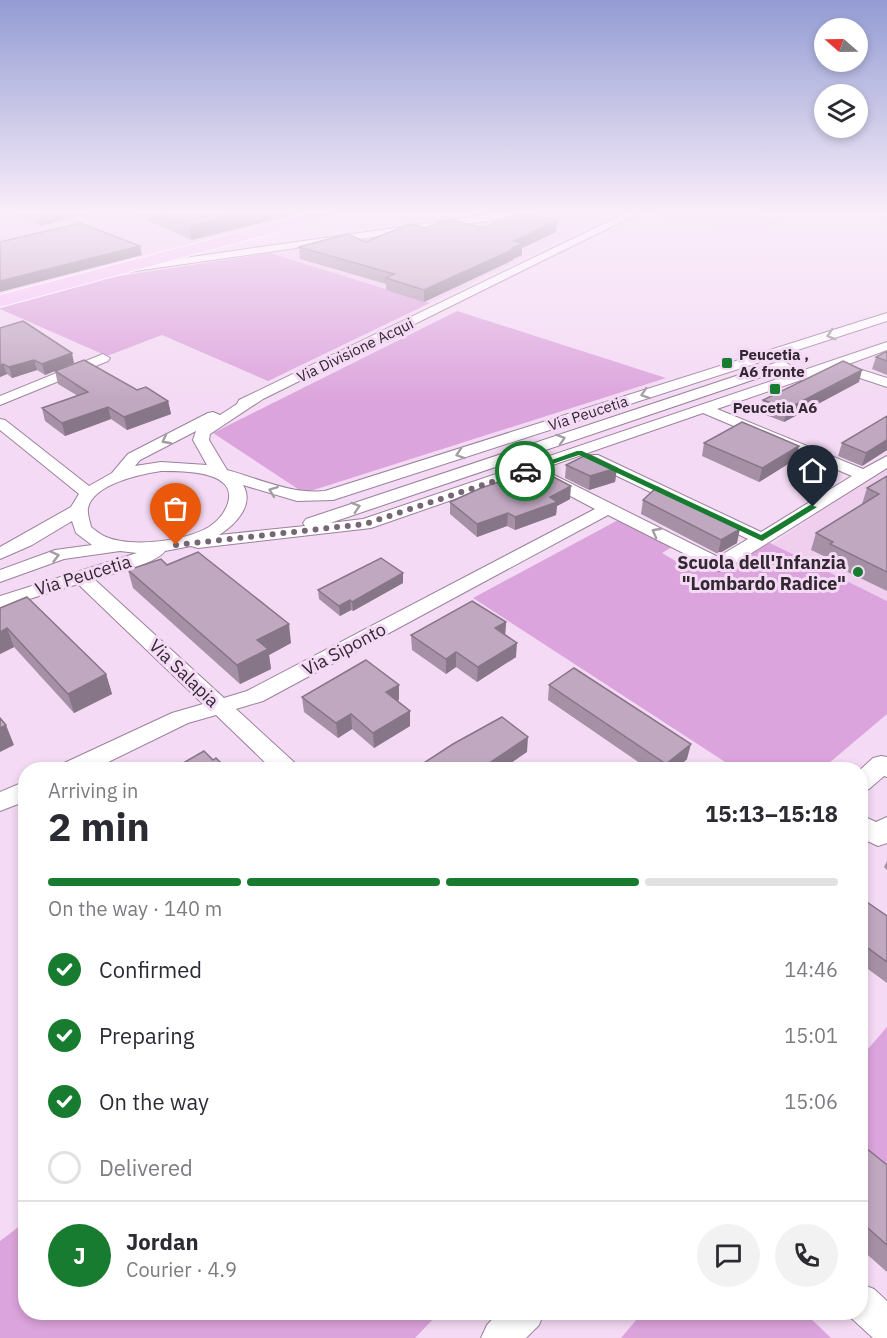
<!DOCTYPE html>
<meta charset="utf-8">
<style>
:root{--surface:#fff;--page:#f2f2f3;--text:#2b2b33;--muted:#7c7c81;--line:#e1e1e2;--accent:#177c2f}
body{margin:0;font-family:"IBM Plex Sans",sans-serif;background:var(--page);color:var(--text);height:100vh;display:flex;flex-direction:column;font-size:22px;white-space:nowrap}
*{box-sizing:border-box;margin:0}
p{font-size:20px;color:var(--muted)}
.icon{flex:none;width:33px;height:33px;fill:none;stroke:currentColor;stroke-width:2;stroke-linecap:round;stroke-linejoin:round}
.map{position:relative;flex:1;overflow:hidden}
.sheet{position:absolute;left:18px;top:762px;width:850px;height:558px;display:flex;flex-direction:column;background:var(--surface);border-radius:24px;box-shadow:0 3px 9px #0003}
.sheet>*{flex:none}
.needle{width:39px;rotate:290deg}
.fabs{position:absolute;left:814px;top:18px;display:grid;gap:12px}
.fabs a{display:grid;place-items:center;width:54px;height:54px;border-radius:50%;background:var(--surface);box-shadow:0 3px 9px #0003;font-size:30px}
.pin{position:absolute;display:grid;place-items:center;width:51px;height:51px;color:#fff;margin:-62px -26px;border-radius:50% 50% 50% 0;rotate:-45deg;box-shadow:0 0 6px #0007}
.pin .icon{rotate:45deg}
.courier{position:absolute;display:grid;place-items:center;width:60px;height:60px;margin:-30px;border:4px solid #177c2f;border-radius:50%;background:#fff;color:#222;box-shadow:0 2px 8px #0007}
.overview em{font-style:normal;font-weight:700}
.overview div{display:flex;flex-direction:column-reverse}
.overview{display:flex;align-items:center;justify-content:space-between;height:102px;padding:0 30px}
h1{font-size:39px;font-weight:700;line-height:45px}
.bar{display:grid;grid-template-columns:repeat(4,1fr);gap:9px 6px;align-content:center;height:72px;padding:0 30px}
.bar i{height:8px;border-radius:4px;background:var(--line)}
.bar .selected{background:var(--accent)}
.bar p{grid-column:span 4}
.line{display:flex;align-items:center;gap:15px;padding:0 30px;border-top:2px solid var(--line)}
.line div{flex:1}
.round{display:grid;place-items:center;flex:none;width:63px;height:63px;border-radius:32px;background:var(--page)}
ol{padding:0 30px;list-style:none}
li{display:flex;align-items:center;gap:18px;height:66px}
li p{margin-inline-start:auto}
li .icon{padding:6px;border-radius:50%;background:var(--accent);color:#fff;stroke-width:4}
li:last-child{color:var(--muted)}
li i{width:33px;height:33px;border:3px solid var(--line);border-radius:50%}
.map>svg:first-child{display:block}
.built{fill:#efceee}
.green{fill:#dca4dc}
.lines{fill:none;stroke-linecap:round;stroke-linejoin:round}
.minor-casing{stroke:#9a829a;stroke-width:2}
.primary-casing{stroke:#fff;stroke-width:2}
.minor{fill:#fff;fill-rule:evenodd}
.primary{fill:#f6c4f7;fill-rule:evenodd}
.wall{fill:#a690a6}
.shaded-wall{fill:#877687}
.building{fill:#c1a8c1;stroke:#877687;stroke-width:1.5}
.oneway{stroke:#a39ea3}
.route{fill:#177c2f}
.done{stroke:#766676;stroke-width:6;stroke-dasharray:0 10.8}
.poi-dot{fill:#177c2f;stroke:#f4daf4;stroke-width:2}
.labels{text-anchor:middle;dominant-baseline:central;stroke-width:6;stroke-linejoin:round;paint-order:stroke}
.far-street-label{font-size:15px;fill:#322832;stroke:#f4daf4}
.far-poi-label{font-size:15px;font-weight:bold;fill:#322832;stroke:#f4daf4;text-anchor:start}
.poi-label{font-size:18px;font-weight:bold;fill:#322832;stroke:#f4daf4;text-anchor:end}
.street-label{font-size:18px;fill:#322832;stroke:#f4daf4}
</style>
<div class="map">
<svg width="887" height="1338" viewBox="0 0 887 1338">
<rect width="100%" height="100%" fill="#f4daf4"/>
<path class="built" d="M0,214H301L0,293Z
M536,214H616L430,303L270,253Z
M654,214H752L781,221L747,236Z
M887,470V601L772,544L821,511Z"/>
<path class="green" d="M270,253L430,303L268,381L162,335L107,356L0,309V306L106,278Z
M457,311L666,378L304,493L213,433Z
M620,519L672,547L662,553L679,563L689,556L718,572L766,541L887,601V714L822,769H736L473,598Z
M887,1027V1171L861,1149V1057Z
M25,1222L26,1312L439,1313L415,1338H0V1241Z
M643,1312L805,1313L831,1338H621Z"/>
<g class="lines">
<defs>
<path id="minor" d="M493,214H520L515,217L128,272L122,269L128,266Z
M624,214H637L263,399L210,434L209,440L227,470C260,479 290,494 325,491L887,313V321L333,500L297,501L243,485C255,505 235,525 219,535L305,526L303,523L306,519L778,362L783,361L790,365L788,368L330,523L363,519L887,342V350L846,365L887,378V387L833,369L717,409L863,469L887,456V468L726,569L719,571L608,515L263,701L236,709L296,764L299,770H273L216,715L188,723L92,770H59L62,764L172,713L203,704L78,584L0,608V596L137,553L120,551L64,559L0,582V570L55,550L92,545L76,533L72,521L32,545L0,559V547L71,507L79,494L0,430V419L5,420L89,486L112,473L128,454L208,413L213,412L220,415L237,404L239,400ZM703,413L852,476L761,532L598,455H586L584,458L586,461L748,539L718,557L552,474H540L538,477L540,480L595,509L247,691L224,698L94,579C110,575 156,564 165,551L191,546L198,548L371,528ZM196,431L193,440L207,465L161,462L135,466L140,460ZM161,471C181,471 238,470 228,503C225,513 218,521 209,527C185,541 132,548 106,537C101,535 95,530 91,527C90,521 87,514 88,508C93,484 141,474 161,471Z
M103,354L110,358L108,361L0,405V396Z
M881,756L887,757V777L884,776L869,789L861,792L860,770L873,758Z
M26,781V801L0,811V792Z
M861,815L876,822L887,817V843L878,846L861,838Z
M861,1284L874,1289L887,1301V1338H873L848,1315L847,1312H861Z
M499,1312H544L539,1325L526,1338H481L487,1325Z"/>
<path id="primary" d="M308,214H334L331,217L0,307V295Z"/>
</defs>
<use href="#minor" class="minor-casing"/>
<use href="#primary" class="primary-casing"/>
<use href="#minor" class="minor"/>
<use href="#primary" class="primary"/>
</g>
<path class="wall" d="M18,214H85L41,226Z
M133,214H294L192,240Z
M557,221L556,232L522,248V255L513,259V260L424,302L386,290V284L300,259L299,247L366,242L425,228H484Z
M0,328L74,363L45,375L37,370L12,378L7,374L0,377Z
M887,351V375L872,369L876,357Z
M55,371L137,390L168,401L171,414L127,430L111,419L65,436L45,421L42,408L78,396L58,384Z
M859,382L784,422L761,413L763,400Z
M704,443L796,459L759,482L702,456Z
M842,443L887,450L862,466L838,456Z
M566,465L617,468L615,482L589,490L565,478Z
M887,476V591L825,561L826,557L811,550L816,533L862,504L867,488Z
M541,477L570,499L557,506L556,515L515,530L507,526L477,537L450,514V502Z
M643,500L737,543L718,554L641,514Z
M167,565L291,643L269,655L271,669L240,684L133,588L128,570Z
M403,583L353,611L351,610L340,616L319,599L318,590Z
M0,608L106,674L112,694L74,713L14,647L0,654Z
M506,622L505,635L516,657L477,682L456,667L446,674L412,650L411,635Z
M399,685V700L397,701L410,726L374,748L352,729L338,738L304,712L302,697Z
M549,685L687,759L675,770H650L548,700Z
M887,861V870L884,867Z
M861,898L887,916V983L861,964Z
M861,1144L887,1165V1272L861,1249Z"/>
<path class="shaded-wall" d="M38,214H85L41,226Z
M237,214H294L192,240L189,226Z
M557,221L556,232L522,248V255L513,259V260L424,302V290L514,241Z
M140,246L142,255L0,292V281Z
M72,353L74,363L45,375L42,364Z
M34,360L37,370L12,378L9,367Z
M3,364L7,374L0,377V365Z
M862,370L859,382L784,422L787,409Z
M168,401L171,414L127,430L124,417Z
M108,407L111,419L65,436L62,423Z
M887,440V450L862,466L866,453Z
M799,446L796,459L759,482L762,468Z
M617,468L615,482L589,490L590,476Z
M571,486L570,499L557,506L556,515L515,530V517Z
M508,513L507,526L477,537V524Z
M740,529L737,543L718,554L721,540Z
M403,573V583L353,611L352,602Z
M350,600L351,610L340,616L339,606Z
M506,622L505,637L495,628Z
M289,624L291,643L269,655L271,669L240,684L237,665L257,640Z
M7,628L14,647L0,654V632Z
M517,643L516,657L477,682L478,667Z
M456,652V667L446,674V659Z
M106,674L112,694L74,713L68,694Z
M399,685V700L387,707L386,692Z
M410,711V726L374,748L373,733Z
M351,714L352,729L338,738L336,723Z
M6,725L14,745L0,752V728Z
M528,737L527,752L501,770H479Z
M691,744L687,759L675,770H665L666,764Z"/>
<path class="building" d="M162,214H237L189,226Z
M515,214H525L557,221L514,241L523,243L512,248L514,249L424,290L386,278L394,274L299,247L347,234L366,242L409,224L425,228L448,219L484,228Z
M80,223L140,246L0,281V242Z
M23,321L72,353L42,364L34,360L9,367L3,364L0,365V328Z
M887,351V361L876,357Z
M84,360L137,390L146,387L168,401L124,417L108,407L62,423L42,408L88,392L55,371Z
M843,361L862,370L787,409L763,400Z
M887,416V440L866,453L842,443Z
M742,422L799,446L762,468L704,443Z
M588,454L617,468L590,476L566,465Z
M534,470L541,477L548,474L571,486L550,497L557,502L515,517L508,513L477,524L450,502L481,488Z
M887,476V572L830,544L833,542L816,533L879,494L867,488Z
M657,487L740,529L721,540L643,500Z
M198,552L289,624L257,640L268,649L237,665L128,570L161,559L167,565Z
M381,558L403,573L352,602L350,600L339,606L318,590Z
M27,597L106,674L68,694L7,628L0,632V608Z
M472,601L506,622L495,628L517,643L478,667L456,652L446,659L411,635Z
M366,660L399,685L386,692L410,711L373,733L351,714L336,723L302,697Z
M574,668L691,744L666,764L549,685Z
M502,717L528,737L479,770H413L453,744Z
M0,718L6,725L0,728Z
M204,751L213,760L216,758L228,770H171Z
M861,898L887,916V962L861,943Z
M861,1144L887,1165V1245L861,1222Z"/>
<defs><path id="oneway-chevron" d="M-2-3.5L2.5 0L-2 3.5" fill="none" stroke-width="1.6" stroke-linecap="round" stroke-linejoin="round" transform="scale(1.5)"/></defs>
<g class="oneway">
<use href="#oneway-chevron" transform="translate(831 335) rotate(162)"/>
<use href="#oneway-chevron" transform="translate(645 394) rotate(162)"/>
<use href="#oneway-chevron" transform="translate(561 439) rotate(-18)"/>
<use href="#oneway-chevron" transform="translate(166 440) rotate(152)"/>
<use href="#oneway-chevron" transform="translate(460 454) rotate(162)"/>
<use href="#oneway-chevron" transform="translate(273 491) rotate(-159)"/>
<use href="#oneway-chevron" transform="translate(356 507) rotate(-18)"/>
<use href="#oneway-chevron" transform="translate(656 532) rotate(-152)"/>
<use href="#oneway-chevron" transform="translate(55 556) rotate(-15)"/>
</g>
<linearGradient id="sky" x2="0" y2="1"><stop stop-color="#939cd3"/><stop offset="0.53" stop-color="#faeefa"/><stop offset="1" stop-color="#faeefa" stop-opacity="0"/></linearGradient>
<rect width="887" height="401" fill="url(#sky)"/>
<path class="route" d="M577,451H582L761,535L810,505L817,507L762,541L579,455L528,472L521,471Z"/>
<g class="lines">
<path class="done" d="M176,545L365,524L525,471"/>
</g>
<g class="poi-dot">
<rect x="721" y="357" width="12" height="12" rx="3"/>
<rect x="769" y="383" width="12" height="12" rx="3"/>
<circle cx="858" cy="572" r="6"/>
</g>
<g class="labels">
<g class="far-street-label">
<text transform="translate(355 350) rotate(-26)">Via Divisione Acqui</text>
<text transform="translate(588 413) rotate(-18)">Via Peucetia</text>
</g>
<g class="far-poi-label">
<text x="739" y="354">Peucetia ,<tspan x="739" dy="17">A6 fronte</tspan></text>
<text x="775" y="407" text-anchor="middle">Peucetia A6</text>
</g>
<g class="poi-label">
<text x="846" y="562">Scuola dell'Infanzia<tspan x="846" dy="21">"Lombardo Radice"</tspan></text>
</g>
<g class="street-label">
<text transform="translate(83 575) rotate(-17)">Via Peucetia</text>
<text transform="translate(344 649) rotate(-28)">Via Siponto</text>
<text transform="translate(184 673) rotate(44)">Via Salapia</text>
</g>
</g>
</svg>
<div class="fabs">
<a><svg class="needle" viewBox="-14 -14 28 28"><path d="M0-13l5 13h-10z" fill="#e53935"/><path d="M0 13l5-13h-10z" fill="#7c7c81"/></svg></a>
<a><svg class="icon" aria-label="layers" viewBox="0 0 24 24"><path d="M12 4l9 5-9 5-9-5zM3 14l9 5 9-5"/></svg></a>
</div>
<div class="pin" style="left:176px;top:545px;background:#ea580c"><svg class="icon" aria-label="bag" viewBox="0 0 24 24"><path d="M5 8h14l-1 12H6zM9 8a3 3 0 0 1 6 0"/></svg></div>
<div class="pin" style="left:813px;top:507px;background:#1f2937"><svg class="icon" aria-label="home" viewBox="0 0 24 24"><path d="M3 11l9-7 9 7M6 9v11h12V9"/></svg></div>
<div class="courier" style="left:525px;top:471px"><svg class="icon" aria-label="car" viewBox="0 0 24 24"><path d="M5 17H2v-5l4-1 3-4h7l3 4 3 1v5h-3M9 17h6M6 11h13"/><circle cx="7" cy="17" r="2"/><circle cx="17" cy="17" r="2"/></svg></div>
<section class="sheet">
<div class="overview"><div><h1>2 min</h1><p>Arriving in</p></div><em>15:13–15:18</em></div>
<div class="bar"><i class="selected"></i><i class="selected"></i><i class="selected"></i><i></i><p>On the way · 140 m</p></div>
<ol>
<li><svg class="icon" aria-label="check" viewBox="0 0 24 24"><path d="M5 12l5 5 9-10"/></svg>Confirmed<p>14:46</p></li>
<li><svg class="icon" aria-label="check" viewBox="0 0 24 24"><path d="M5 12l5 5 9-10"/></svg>Preparing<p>15:01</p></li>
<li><svg class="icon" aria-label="check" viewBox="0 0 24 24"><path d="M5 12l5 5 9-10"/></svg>On the way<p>15:06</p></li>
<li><i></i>Delivered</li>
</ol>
<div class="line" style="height:108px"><b class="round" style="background:var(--accent);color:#fff">J</b><div><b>Jordan</b><p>Courier · 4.9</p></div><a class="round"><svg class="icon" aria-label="chat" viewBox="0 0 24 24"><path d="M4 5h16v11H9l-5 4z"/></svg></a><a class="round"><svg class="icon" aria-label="phone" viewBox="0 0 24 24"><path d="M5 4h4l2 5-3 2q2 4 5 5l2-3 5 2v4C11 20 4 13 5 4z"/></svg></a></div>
</section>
</div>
